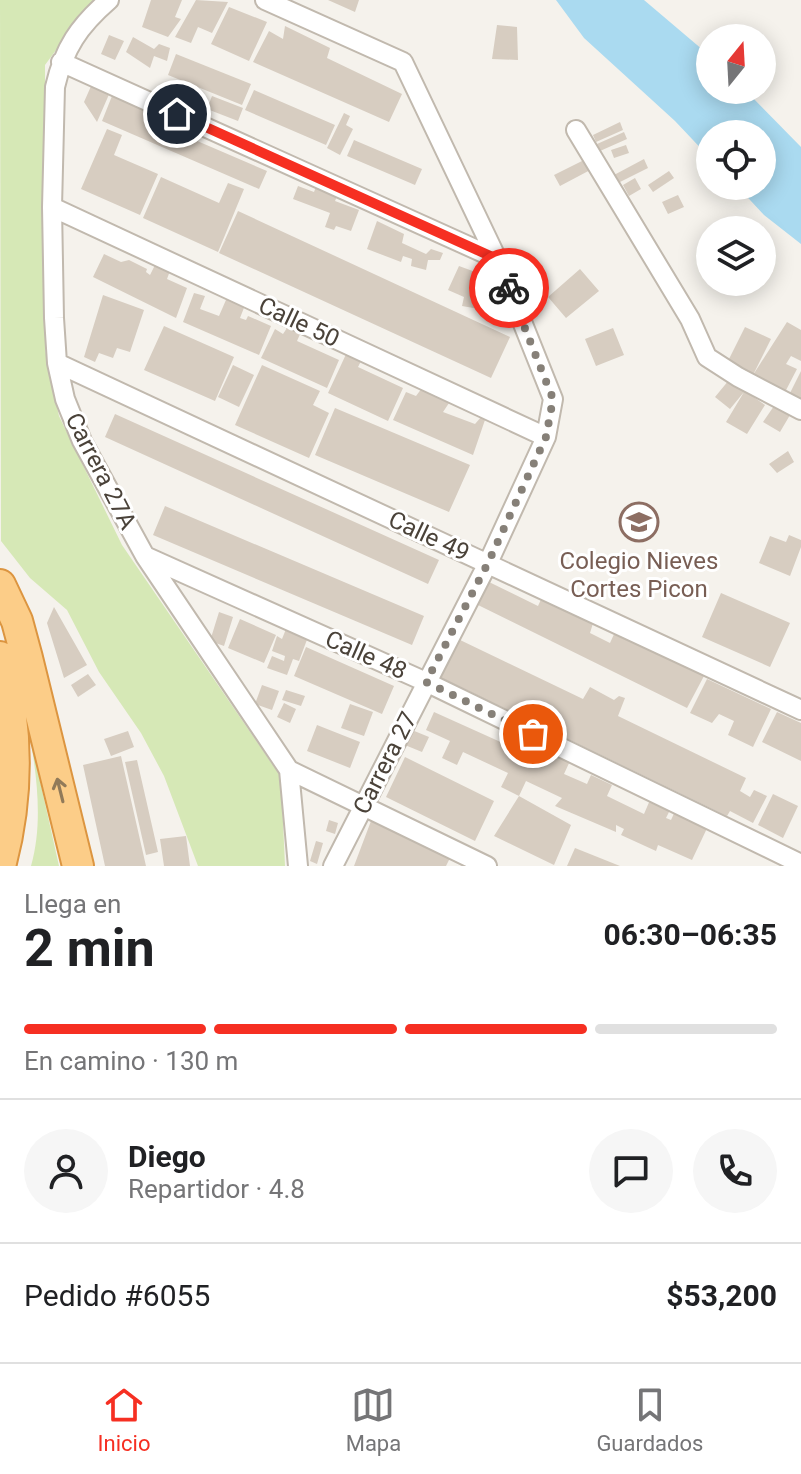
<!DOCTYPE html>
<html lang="es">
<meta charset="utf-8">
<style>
:root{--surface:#fff;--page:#f6f6f6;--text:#202124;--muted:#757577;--line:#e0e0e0;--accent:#f62f22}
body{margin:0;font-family:Roboto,sans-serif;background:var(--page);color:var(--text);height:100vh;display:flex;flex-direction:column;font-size:30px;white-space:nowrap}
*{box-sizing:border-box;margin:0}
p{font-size:26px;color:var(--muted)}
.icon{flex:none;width:44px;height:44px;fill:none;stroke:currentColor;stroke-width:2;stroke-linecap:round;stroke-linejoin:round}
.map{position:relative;height:866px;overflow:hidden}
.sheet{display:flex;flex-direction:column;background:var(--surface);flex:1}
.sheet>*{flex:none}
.needle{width:52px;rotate:18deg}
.tools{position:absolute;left:696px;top:24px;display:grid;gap:16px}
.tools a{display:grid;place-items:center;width:80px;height:80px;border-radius:50%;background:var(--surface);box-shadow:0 4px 20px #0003;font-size:40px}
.pin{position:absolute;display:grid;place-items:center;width:68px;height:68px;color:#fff;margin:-34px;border:4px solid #fff;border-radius:50%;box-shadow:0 2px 8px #0007}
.courier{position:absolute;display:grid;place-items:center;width:80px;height:80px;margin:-40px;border:6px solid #f62f22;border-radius:50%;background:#fff;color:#222;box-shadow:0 2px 10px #0007}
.overview em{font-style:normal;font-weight:700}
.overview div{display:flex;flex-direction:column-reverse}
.overview{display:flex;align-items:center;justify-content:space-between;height:136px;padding:0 24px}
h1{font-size:52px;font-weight:700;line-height:60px}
.bar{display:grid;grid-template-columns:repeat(4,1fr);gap:12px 8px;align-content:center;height:96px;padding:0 24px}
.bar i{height:10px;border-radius:6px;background:var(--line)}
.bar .current{background:var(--accent)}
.bar p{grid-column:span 4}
.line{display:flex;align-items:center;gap:20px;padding:0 24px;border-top:2px solid var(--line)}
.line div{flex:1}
.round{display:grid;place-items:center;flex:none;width:84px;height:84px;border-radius:42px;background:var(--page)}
.tab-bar{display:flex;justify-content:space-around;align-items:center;height:112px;border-top:2px solid var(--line);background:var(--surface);font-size:22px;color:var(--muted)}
.tab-bar a{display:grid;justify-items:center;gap:4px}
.tab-bar .current{color:var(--accent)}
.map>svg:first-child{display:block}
.green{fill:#d6e8b6}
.water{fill:#aadaf0}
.building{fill:#d7cdc1}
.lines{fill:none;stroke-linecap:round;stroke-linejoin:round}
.minor-casing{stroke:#c1b9ae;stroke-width:22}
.trunk-casing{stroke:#dc9540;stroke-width:34}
.minor{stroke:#fff;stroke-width:18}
.trunk{stroke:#fccd88;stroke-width:30}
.oneway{stroke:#917a59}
.done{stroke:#868078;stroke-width:8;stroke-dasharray:0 14.4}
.route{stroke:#f62f22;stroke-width:10}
.labels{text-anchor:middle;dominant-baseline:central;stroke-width:6;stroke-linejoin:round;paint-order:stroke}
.street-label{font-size:24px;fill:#4a4239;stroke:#fff}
.education-label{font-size:24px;fill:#785e54;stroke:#fff}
</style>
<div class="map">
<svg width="801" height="866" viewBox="0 0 801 866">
<rect width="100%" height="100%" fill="#f5f2ec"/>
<path class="green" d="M0,0H93L45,65V349L59,416L122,545L281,777L285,866H198L164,776L141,733L99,672L67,610L30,578L1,541Z
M30,736L59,866H31C43,824 37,778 30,736Z"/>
<path class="water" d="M556,0H644L710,56V90H745L801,147V244L764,215L737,186H762V134H710V158L675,121L584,38Z"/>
<path class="building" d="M151,0H182L175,17L181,19L168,37L142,27Z
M196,0L228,2L212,33L198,27L191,43L175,37Z
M328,0H359L355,12Z
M229,7L267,22L249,61L211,44Z
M497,25L517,27L518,60L492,59Z
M285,26L330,48L327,58L402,94L389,122L253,62L269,31L283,39Z
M109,35L124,41L115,60L101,54Z
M133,37L154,49L159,44L170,48L167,61L154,56L150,68L126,52Z
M176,54L251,84L242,105L168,75Z
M96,75L114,83L97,122L84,102Z
M116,86L160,105L153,122L267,171L259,189L102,121Z
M254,90L335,125L326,145L245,110Z
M212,96L243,108L238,121L207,109Z
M344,113L350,116L346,125L353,129L340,155L327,148Z
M620,122L623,130L596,142L593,135Z
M107,129L122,135L114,155L158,174L140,215L81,189Z
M624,132L627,139L600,151L597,144Z
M354,140L422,169L415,185L347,156Z
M626,145L629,153L614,158L611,150Z
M588,158L594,168L560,186L554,175Z
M644,159L648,168L618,183L614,175Z
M669,171L674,178L653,192L648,185Z
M161,177L219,203L228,183L244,189L218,252L143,218Z
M635,178L641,189L629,196L623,185Z
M317,184L339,192L335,201L359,210L351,231L336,226L334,230L325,227L330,213L293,199L298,186L314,192Z
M678,195L684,207L668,214L662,202Z
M238,211L510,337L491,378L219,253Z
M377,221L404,234L402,243L426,254L431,249L443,253L440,260H428L426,270L411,266L412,259L403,256L401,262L367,249Z
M104,254L121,262L129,260L147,269L146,272L150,275L157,261L171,268L167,279L187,288L176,318L93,277Z
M459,266L478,273L479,269L486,272L485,279L496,283L494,289H487L477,296L479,309L462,306L464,297L448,290Z
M580,269L599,291L566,318L548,297Z
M194,293L205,296L200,309L219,316L229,293L247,300L240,318L246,320L248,316L271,326L259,355L183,322Z
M103,295L144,310L130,352L117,348L113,358L99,353L95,362L84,357Z
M787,322L801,330V361L791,356L786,364L797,369L784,394L753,375Z
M289,325L301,332L297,341L339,360L327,388L261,358L275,329L283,334Z
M164,326L234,357L215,401L144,370Z
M745,327L771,339L753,375L727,363Z
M613,328L624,355L596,366L585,339Z
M348,350L363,357L358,367L403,388L388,421L328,393Z
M233,365L254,375L239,407L218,397Z
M262,365L320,391L313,405L329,413L309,458L235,425Z
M801,371V400L789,395Z
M729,380L765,405L747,434L726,422L744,392L730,409L715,397Z
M422,388L449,403L443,412L475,424L482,416L486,417L473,455L393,420L406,392L416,396Z
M774,406L790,415L780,432L763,422Z
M335,408L470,465L449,512L315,455Z
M115,414L439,560L428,584L105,437Z
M788,451L794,462L777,473L769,464Z
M165,506L424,616L412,645L153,535Z
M789,535L801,540V547L790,576L759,563L770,536L786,542Z
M489,582L538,606L543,595L594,620L590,633L610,643L615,632L704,676L687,708L478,605Z
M721,593L790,623L770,667L702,637Z
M54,607L87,665L64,678L47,623Z
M219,612L233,617L224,646L210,641Z
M240,619L276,635L264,663L228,648Z
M286,629L308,637L299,661L293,659L287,675L267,668L272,656L284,661L285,656L272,651L277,636L282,639Z
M458,639L583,699L590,687L614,700L619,696L625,698L618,716L746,778L740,791L750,797L754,790L767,796L753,823L730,811L727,816L440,677Z
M306,647L394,686L382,714L294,676Z
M88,674L96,685L78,697L71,685Z
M707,679L771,709L753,747L728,735L734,721L719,714L712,723L690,713Z
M262,685L279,691L272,710L255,704Z
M286,690L305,696L301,706L282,700Z
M284,703L296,709L290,723L277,717Z
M350,704L373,712L364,736L341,728Z
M434,712L514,748L519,737L570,761L564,774L587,784L591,775L612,785L607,796L644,814L650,800L670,810L666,818L671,820L677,807L710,822L692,860L658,845L656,851L621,835L624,829L616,825V832L555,806L562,798L526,781L519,796L501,787L508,773L463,752L457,765L442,758L450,741L426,730Z
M777,712L801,723V761L762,742Z
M317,725L360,742L350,768L307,751Z
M407,728L429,737L422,752L400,743Z
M128,731L134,747L111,756L104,739Z
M121,756L146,866H105L83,765Z
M405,757L494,801L475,841L386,797Z
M137,760L158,852L146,855L125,762Z
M773,794L798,806L783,838L758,825Z
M519,796L571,825L554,865L494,836Z
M329,820L338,823L335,834L326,831Z
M371,821L450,858L446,866H354Z
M186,836L190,866H164L160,839Z
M316,841L323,843L317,864L310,861Z
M575,848L620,866H567Z"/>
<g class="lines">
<defs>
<path id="minor" d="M109,0C79,26 64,48 55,87L52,207L54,318L57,363L65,399L82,441L145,556L289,770L298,866
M265,0L403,62L497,259L553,399L546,437L488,563L333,866
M61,62L497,259
M576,130L690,319L707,357L738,377L801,410
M52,207L546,437
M57,363L801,710
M145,556L426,682L801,864
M289,770L487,866"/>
<path id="trunk" d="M0,585L17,621L27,658L78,866
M0,657C18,727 19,796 0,866"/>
</defs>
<use href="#minor" class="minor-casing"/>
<use href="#trunk" class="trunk-casing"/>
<use href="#minor" class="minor"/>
<use href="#trunk" class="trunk"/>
</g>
<defs><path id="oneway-shaft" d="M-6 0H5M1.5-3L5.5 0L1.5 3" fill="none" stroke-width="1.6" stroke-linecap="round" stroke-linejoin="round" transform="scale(2)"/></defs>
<use class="oneway" href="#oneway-shaft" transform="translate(60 790) rotate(-104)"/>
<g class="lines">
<path class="done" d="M509,288L553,399L546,437L488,563L426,682L533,734"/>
<path class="route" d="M177,114L497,259L509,288"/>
</g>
<defs>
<symbol id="school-ring" viewBox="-11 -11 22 22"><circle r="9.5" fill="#fff" stroke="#8d6e63" stroke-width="1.5"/><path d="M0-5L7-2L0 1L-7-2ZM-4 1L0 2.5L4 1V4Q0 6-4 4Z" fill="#8d6e63"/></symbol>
</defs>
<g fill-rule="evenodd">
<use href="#school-ring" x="617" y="500" width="44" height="44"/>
</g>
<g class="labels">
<g class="street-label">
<text transform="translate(299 322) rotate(25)">Calle 50</text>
<text transform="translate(101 471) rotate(63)">Carrera 27A</text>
<text transform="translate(429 536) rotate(25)">Calle 49</text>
<text transform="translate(366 655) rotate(24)">Calle 48</text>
<text transform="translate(385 763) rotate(-63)">Carrera 27</text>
</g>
<g class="education-label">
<text x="639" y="561">Colegio Nieves<tspan x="639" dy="28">Cortes Picon</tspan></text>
</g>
</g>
</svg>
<div class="tools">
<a><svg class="needle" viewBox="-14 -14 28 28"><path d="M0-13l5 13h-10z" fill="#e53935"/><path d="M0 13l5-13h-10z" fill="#757577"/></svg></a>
<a><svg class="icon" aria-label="locate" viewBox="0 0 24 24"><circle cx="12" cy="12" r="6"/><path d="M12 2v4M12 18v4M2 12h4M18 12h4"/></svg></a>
<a><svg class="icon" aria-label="layers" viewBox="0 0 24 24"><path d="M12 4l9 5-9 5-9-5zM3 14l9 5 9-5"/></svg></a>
</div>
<div class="pin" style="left:533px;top:734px;background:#ea580c"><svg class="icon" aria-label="bag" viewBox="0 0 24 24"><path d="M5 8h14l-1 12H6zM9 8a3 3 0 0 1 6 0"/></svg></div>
<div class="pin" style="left:177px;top:114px;background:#1f2937"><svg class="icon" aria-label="home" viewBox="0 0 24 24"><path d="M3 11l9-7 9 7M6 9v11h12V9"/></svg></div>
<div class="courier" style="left:509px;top:288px"><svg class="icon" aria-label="bike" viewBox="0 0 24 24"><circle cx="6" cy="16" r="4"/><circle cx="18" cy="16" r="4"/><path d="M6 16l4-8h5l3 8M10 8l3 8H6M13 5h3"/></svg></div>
</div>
<section class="sheet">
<div class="overview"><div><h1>2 min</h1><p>Llega en</p></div><em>06:30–06:35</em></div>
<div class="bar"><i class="current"></i><i class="current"></i><i class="current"></i><i></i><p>En camino · 130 m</p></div>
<div class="line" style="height:144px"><a class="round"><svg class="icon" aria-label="person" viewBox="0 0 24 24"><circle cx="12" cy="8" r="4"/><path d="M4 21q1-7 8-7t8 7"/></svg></a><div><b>Diego</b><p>Repartidor · 4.8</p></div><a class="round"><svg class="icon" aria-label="chat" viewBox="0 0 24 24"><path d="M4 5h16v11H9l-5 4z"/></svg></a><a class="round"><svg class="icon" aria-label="phone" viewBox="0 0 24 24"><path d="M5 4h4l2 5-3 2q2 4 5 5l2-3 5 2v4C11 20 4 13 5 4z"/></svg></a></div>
<div class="line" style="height:104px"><div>Pedido #6055</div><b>$53,200</b></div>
</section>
<nav class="tab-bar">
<a class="current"><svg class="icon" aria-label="home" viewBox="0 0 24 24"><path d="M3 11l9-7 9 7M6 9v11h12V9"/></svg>Inicio</a>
<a><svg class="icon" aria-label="map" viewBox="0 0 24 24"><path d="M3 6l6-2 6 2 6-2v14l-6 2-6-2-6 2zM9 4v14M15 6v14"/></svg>Mapa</a>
<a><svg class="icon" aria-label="saved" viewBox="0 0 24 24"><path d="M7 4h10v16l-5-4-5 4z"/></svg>Guardados</a>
</nav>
